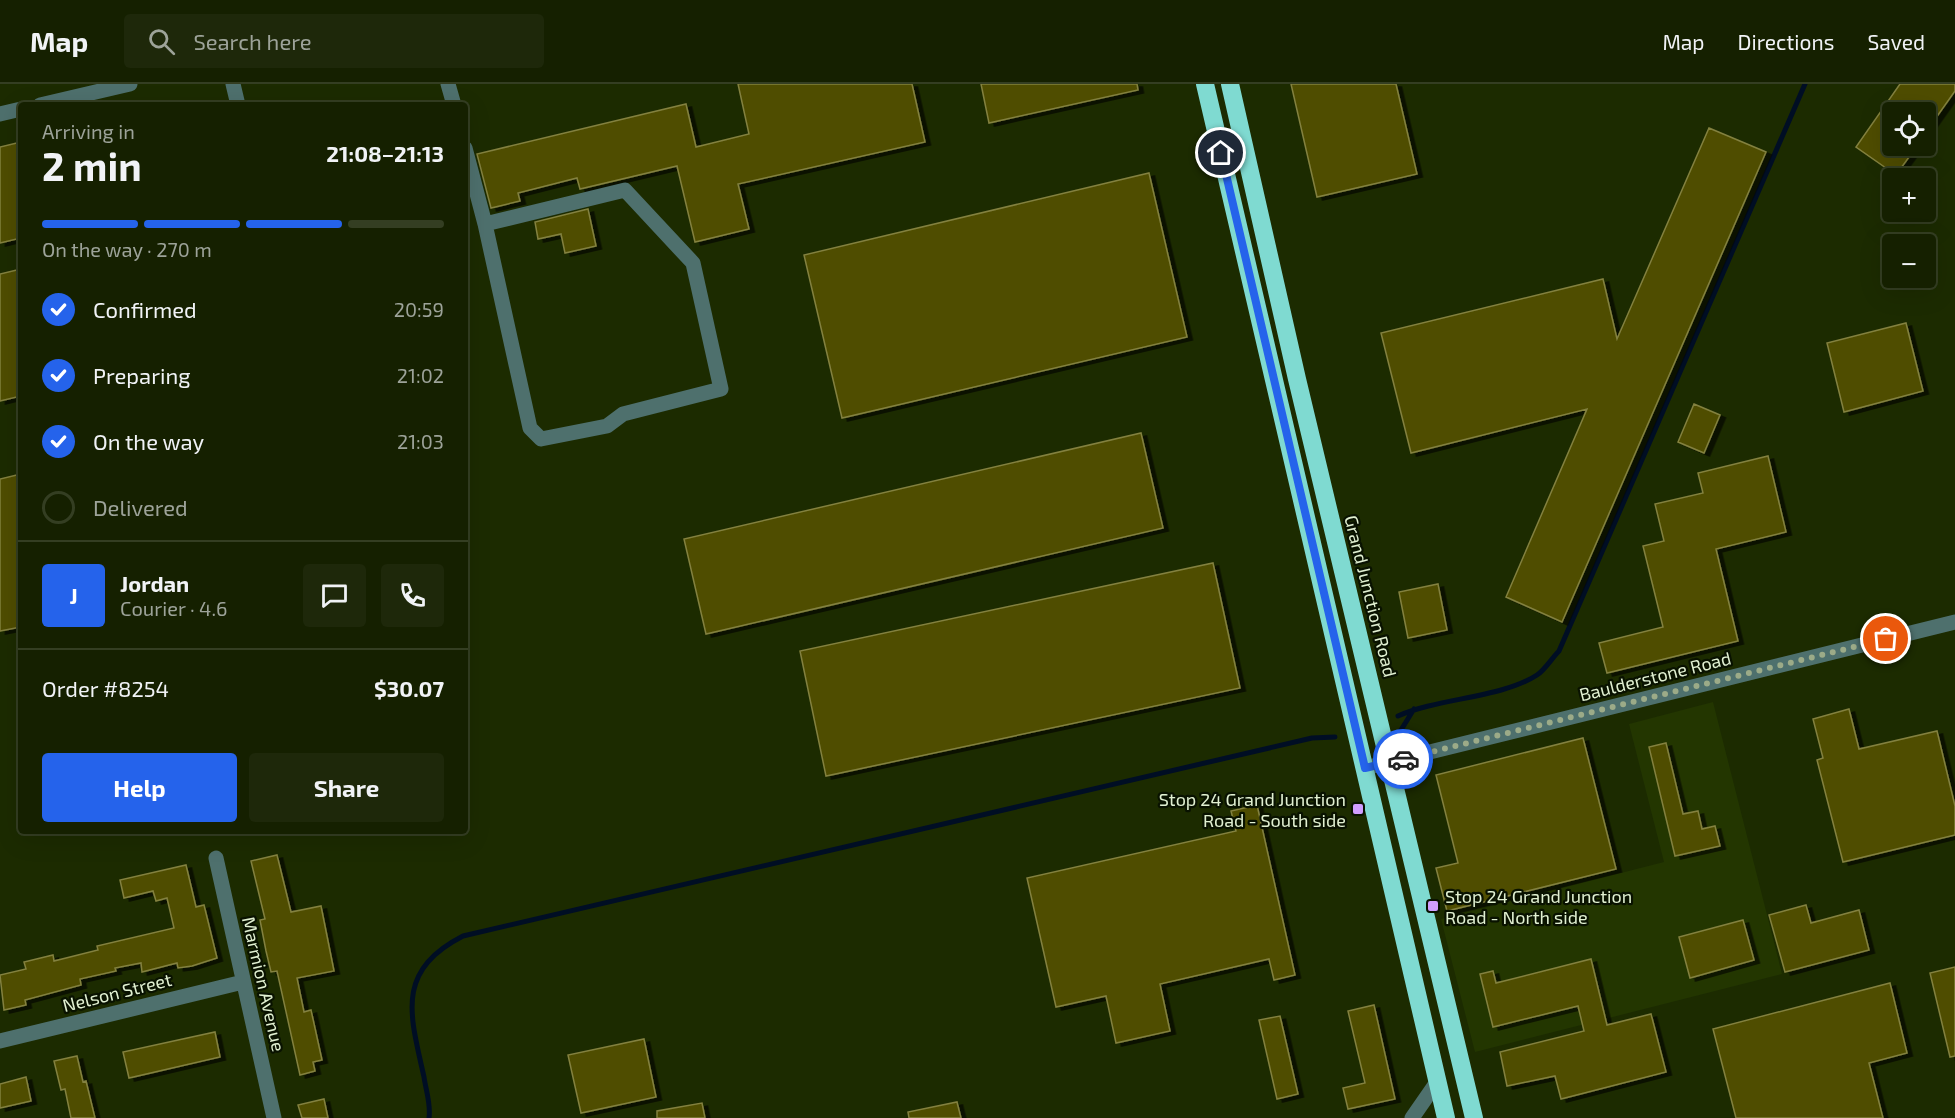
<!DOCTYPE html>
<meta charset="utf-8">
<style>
:root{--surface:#152000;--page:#1e280a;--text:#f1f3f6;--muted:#9da399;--line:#343e22;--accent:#2563eb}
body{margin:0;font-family:"Exo 2",sans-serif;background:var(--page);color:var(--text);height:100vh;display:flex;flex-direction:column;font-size:22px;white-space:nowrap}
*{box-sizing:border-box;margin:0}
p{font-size:20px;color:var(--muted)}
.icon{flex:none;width:33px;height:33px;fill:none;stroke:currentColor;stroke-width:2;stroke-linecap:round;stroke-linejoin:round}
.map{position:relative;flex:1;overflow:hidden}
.sheet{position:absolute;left:18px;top:18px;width:450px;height:732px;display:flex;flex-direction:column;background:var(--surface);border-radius:6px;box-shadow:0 6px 24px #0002,0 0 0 2px var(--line)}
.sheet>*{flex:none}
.buttons{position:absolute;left:1882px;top:18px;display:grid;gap:12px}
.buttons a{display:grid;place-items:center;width:54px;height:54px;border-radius:6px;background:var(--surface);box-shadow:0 6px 24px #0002,0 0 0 2px var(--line);font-size:30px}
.pin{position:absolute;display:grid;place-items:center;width:51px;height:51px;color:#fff;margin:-26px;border:3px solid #fff;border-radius:50%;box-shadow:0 2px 6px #0007}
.courier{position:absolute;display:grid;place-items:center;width:60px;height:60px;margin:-30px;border:4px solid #2563eb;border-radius:50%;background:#fff;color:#222;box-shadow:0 2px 8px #0007}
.head em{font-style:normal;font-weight:700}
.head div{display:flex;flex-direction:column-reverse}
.head{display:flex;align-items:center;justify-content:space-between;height:102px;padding:0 24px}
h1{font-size:39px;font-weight:700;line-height:45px}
.bar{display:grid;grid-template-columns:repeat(4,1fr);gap:9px 6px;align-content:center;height:72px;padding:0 24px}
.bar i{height:8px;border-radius:4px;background:var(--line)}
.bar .active{background:var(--accent)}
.bar p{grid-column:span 4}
.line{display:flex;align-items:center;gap:15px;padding:0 24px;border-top:2px solid var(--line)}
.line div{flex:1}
.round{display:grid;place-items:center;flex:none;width:63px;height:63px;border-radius:6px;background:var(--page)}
ol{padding:0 24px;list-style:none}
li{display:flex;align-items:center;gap:18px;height:66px}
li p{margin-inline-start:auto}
li .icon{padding:6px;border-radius:50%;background:var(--accent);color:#fff;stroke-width:4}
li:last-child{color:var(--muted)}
li i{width:33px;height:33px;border:3px solid var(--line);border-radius:50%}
.action{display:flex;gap:12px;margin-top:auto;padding:12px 24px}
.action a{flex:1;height:69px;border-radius:6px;background:var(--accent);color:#fff;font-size:24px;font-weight:700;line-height:69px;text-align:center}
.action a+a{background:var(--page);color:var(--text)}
header{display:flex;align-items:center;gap:36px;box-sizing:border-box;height:84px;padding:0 30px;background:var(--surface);border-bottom:2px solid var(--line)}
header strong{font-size:28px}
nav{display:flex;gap:33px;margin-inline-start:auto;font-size:21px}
.search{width:420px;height:54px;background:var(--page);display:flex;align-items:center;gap:15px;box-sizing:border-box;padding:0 21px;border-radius:6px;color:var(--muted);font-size:22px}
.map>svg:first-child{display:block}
.built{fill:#233600}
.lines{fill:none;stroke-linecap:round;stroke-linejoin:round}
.stream{stroke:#000e24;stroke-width:5}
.building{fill:#4f4d00;stroke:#83813f;stroke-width:1.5;filter:url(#shadow)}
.path{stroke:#5c6b44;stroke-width:3;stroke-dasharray:6 3;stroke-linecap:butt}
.minor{stroke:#4e706d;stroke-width:15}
.highway{stroke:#7fdad1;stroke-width:18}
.done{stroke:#9cab88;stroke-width:6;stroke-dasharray:0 10.8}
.route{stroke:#2563eb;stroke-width:8}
.poi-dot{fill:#d09dfe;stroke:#091200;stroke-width:2}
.labels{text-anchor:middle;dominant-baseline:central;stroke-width:4.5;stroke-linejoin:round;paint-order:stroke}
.street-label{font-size:18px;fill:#e1f0d1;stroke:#091200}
.poi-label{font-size:18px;fill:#e1f0d1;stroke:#091200;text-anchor:end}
</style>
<header>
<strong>Map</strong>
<div class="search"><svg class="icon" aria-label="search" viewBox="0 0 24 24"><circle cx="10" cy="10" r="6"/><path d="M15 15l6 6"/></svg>Search here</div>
<nav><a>Map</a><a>Directions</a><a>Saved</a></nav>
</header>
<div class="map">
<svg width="1955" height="1034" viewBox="0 0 1955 1034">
<defs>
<filter id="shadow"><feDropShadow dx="5.5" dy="3" stdDeviation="0" flood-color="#0009"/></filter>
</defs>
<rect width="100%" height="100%" fill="#1c2b00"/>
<path class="built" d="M1713,618L1782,890L1475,968L1441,835L1664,778L1629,640Z"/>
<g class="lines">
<path class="stream" d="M1398,632C1438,614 1502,614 1537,591C1545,586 1552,574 1559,567L1805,0
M1401,646L1414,625
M429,1034C431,1020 426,1007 424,993C410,930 395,887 463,852L1312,654L1335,653"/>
</g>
<path class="building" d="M738,0H912L925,58L738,100L749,145L695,158L677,82L580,105L577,94L518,109L520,117L491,124L477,70L686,20L696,63L749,50Z
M981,0H1137L1138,6L989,39Z
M1291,0H1396L1417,90L1317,113Z
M1900,0H1955V7L1926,48V28H1893V62H1917L1896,91L1856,63Z
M1709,44L1766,68L1562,538L1506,513L1587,325L1411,369L1381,249L1603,195L1617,255Z
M21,58V154L0,159V63Z
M1149,89L1187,253L842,334L804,171Z
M588,125L596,162L565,169L561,150L538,155L535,138Z
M21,185V312L0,317V190Z
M1906,239L1923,307L1844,328L1827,259Z
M1694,320L1720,331L1704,369L1678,358Z
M1141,349L1163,444L706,550L684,455Z
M1768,372L1786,448L1716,465L1738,557L1607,589L1599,559L1663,543L1643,462L1664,457L1655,420L1703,409L1698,389Z
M21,390V543L0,547V395Z
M1213,479L1240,604L826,692L800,567Z
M1438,500L1447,546L1408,554L1399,508Z
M1849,625L1859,665L1937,647L1955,722V751L1843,778L1817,676L1823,674L1813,635Z
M1583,654L1616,785L1447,827L1436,784L1458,779L1436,691Z
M1666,659L1683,730L1698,727L1702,745L1715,742L1720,762L1675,772L1649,663Z
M1257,721L1295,891L1274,896L1269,875L1160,900L1170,947L1116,959L1106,912L1056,923L1027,794L1236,747L1231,727Z
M277,771L291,828L321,822L334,887L297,894L304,928L311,926L322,976L313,978L315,987L300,991L277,887L271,888L266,867L260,836L265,835L251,777Z
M186,781L196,823L204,821L217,874L192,882L178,884L177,879L142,888L141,879L115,884L116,887L80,895L81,901L25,916L26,921L4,926L0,891L26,885L24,878L53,871L54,877L98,866L97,862L174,844L167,814L156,817L153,807L124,814L120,796Z
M1806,821L1811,839L1859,826L1869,866L1785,888L1769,831Z
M1743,836L1754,876L1690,894L1679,853Z
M1591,875L1607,941L1651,930L1666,988L1561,1015L1555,992L1507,1002L1500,968L1584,947L1578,922L1493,943L1480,890L1493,887L1496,899Z
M1955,883V972L1950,973L1930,889Z
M1890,899L1907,969L1869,979L1883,1034H1736L1713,945Z
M1374,921L1395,1015L1348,1025L1343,1004L1365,999L1348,927Z
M1280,932L1298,1010L1277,1015L1259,936Z
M215,948L220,973L129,994L123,968Z
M644,955L656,1013L581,1029L568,971Z
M77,972L83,998L86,997L95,1034H71L65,1005L61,1006L54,977Z
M26,993L31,1017L0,1024V1000Z
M324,1015L328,1034H302L298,1021Z
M957,1018L961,1034H909L908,1028Z
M702,1019L705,1034H657V1027Z"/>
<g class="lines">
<path class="path" d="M1399,648L1406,655H1413"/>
<path class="minor" d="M233,0L238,21
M448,0L454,21
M40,21L130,0
M0,30L21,25
M465,64L485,140L530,344L541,355L607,342L623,330L721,305L693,179L625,106L485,140
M1365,684L1955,538
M216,774L274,1034
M0,957L243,898
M1412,1034L1437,998"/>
<path class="highway" d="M1205,0L1446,1034
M1230,0L1297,295L1474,1034"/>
</g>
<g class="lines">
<path class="done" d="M1403,675L1886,555"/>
<path class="route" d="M1221,69L1365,684L1403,675"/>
</g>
<g class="poi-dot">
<rect x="1352" y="719" width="12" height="12" rx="3"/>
<rect x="1427" y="816" width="12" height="12" rx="3"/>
</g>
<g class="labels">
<g class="street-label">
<text transform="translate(1371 512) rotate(76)">Grand Junction Road</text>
<text transform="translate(1655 592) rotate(-14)">Baulderstone Road</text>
<text transform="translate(264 900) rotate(77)">Marmion Avenue</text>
<text transform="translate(117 908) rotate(-14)">Nelson Street</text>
</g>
<g class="poi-label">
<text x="1346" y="715">Stop 24 Grand Junction<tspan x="1346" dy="21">Road - South side</tspan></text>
<text x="1445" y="812" text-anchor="start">Stop 24 Grand Junction<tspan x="1445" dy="21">Road - North side</tspan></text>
</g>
</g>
</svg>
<div class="buttons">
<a><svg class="icon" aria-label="locate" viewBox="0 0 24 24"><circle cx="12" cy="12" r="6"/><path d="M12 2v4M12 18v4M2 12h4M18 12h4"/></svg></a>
<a>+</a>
<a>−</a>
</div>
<div class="pin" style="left:1886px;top:555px;background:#ea580c"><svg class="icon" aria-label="bag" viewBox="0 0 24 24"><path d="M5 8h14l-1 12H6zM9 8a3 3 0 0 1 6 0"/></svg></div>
<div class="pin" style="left:1221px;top:69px;background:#1f2937"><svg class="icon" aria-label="home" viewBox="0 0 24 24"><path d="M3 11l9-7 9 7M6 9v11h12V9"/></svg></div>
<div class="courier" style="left:1403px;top:675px"><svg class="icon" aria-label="car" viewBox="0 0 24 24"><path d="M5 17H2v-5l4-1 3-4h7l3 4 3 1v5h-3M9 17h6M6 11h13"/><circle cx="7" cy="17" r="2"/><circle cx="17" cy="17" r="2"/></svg></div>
<section class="sheet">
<div class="head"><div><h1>2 min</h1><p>Arriving in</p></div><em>21:08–21:13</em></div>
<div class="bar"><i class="active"></i><i class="active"></i><i class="active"></i><i></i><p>On the way · 270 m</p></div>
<ol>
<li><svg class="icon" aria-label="check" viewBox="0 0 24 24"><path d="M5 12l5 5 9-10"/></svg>Confirmed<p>20:59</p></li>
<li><svg class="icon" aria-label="check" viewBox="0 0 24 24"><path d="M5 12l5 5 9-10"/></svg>Preparing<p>21:02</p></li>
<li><svg class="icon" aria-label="check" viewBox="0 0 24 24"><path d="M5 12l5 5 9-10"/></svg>On the way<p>21:03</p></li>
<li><i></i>Delivered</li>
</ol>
<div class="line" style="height:108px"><b class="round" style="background:var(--accent);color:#fff">J</b><div><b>Jordan</b><p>Courier · 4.6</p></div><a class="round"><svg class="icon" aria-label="chat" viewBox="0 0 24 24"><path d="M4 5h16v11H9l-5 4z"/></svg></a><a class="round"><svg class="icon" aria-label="phone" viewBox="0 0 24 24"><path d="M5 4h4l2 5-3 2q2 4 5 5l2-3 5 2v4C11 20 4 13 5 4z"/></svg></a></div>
<div class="line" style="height:78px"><div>Order #8254</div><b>$30.07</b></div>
<div class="action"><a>Help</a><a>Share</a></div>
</section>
</div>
